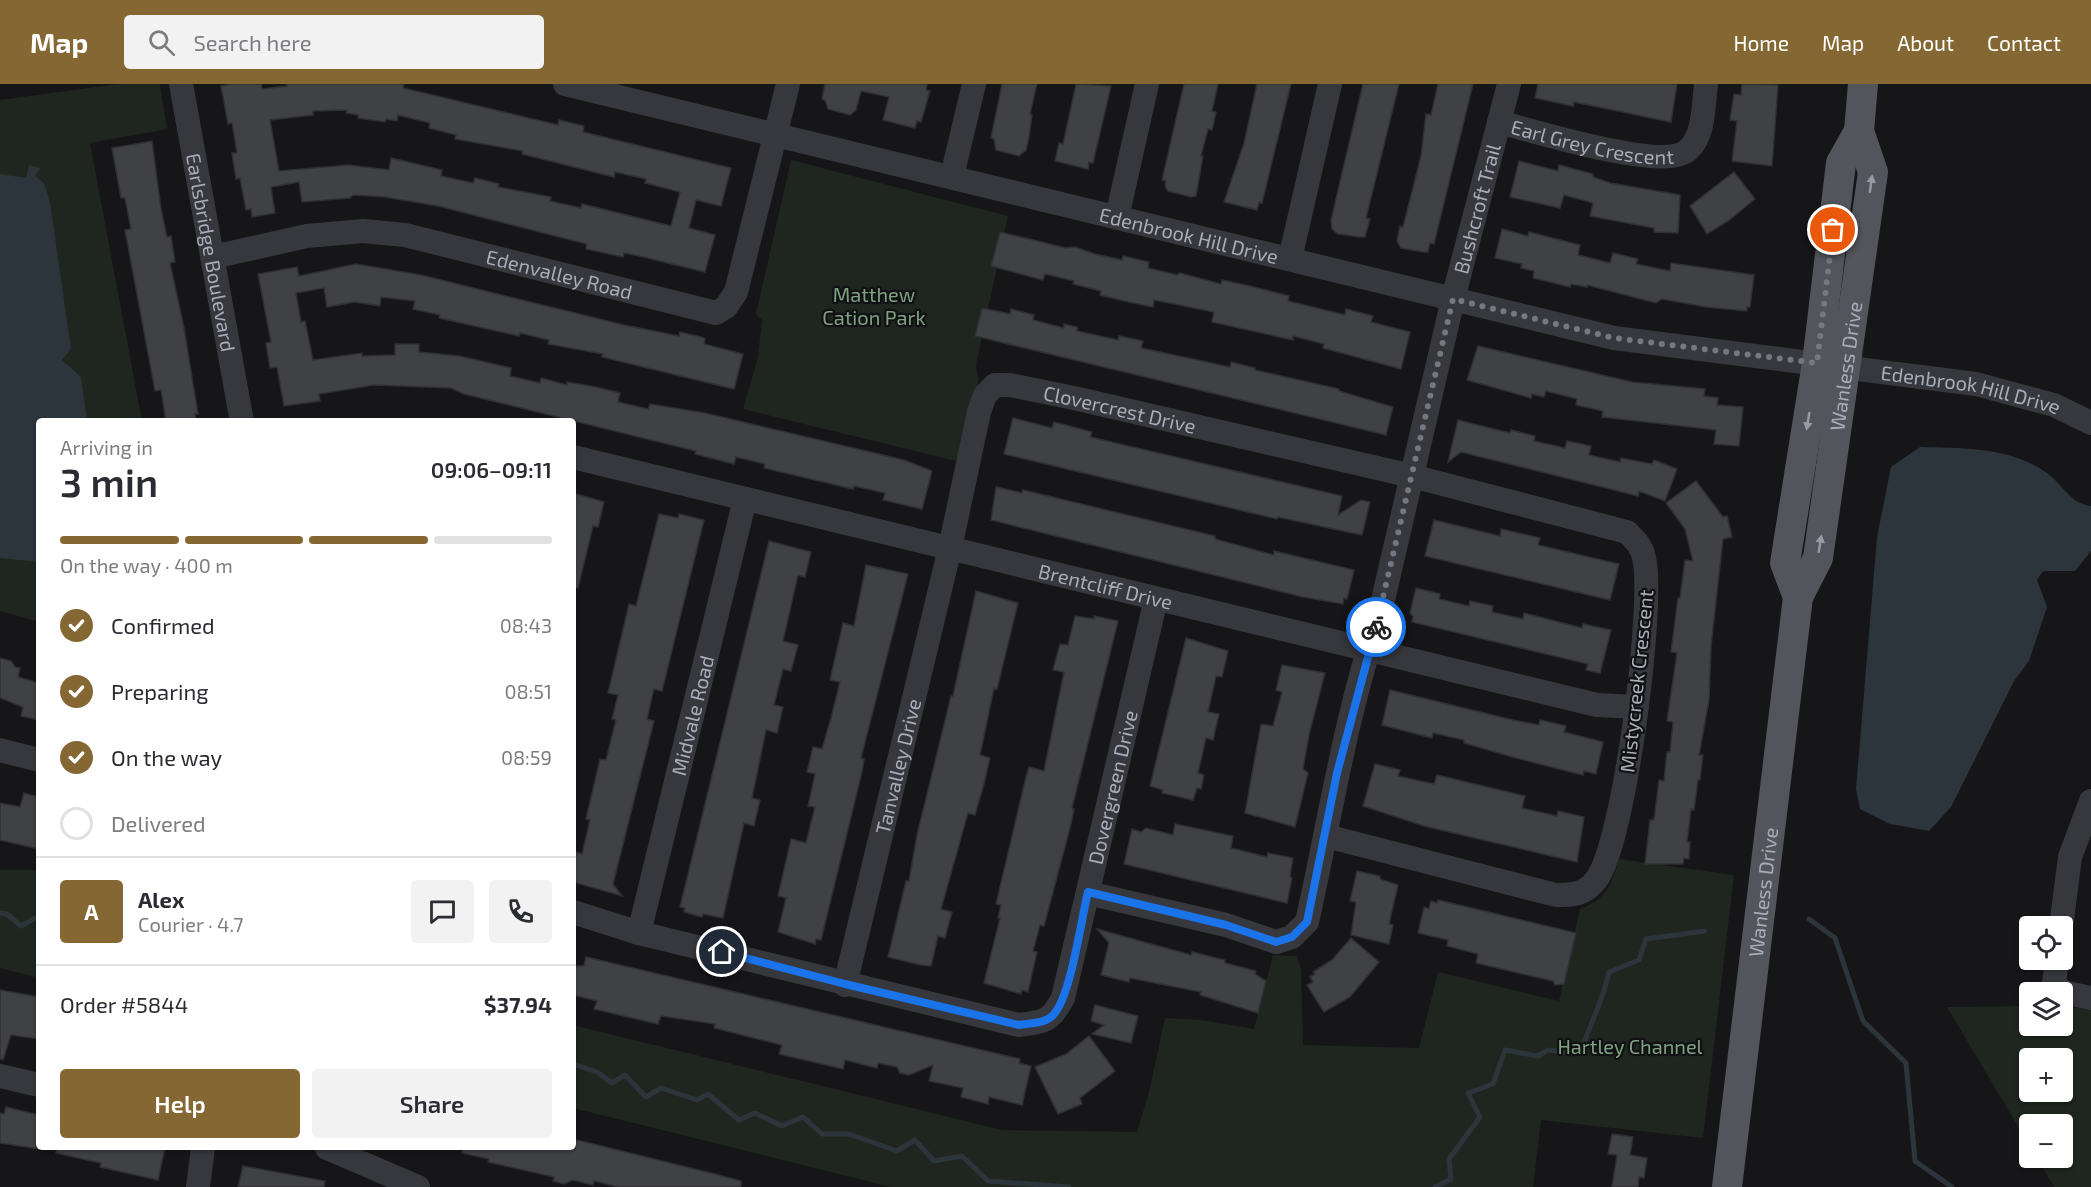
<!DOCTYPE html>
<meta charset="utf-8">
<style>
:root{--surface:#fff;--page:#f2f2f3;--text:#2b2b33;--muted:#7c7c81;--line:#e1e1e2;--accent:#856733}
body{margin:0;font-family:"Exo 2",sans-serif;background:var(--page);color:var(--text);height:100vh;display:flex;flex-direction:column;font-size:22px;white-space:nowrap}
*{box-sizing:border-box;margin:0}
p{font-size:20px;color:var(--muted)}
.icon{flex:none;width:33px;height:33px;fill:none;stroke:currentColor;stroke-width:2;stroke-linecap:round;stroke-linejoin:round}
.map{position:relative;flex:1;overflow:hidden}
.details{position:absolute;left:36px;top:334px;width:540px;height:732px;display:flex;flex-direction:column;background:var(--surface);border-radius:6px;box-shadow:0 2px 4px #0004}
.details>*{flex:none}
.fabs{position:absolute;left:2019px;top:832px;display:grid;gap:12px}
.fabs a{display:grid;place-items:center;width:54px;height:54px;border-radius:6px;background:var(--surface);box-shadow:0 2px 4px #0004;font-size:30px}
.pin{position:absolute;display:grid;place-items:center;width:51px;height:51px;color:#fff;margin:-26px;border:3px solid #fff;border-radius:50%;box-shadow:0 2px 6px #0007}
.courier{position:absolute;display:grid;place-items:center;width:60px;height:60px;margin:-30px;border:4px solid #1a73e8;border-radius:50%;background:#fff;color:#222;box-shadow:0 2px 8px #0007}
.overview em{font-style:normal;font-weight:600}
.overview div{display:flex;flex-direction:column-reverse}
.overview{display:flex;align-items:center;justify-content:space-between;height:102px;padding:0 24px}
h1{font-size:39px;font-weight:600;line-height:45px}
.bar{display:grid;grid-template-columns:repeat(4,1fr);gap:9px 6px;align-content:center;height:72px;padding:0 24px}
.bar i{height:8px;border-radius:4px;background:var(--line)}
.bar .on{background:var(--accent)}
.bar p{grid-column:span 4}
.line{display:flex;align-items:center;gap:15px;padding:0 24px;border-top:2px solid var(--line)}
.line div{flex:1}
.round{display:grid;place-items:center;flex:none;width:63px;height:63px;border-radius:6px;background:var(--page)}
ol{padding:0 24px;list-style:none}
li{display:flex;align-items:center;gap:18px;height:66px}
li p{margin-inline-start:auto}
li .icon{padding:6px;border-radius:50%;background:var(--accent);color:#fff;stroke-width:4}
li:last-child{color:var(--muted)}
li i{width:33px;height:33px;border:3px solid var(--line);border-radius:50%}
.primary-button{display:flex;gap:12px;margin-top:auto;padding:12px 24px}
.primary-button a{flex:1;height:69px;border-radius:6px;background:var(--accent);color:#fff;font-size:24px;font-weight:600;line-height:69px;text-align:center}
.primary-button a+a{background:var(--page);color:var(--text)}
header{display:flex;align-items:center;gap:36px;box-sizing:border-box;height:84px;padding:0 30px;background:var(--accent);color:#fff}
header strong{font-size:28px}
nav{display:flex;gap:33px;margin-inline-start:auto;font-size:21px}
.search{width:420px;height:54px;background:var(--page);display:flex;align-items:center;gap:15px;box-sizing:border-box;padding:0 21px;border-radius:6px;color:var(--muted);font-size:22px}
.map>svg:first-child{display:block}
.green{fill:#1e261f;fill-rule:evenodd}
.water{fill:#2c353c}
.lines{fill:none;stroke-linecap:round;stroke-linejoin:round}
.stream{stroke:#2c353c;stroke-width:5}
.building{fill:#404145;stroke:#303034;stroke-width:1.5;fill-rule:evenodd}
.minor{stroke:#37383d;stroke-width:24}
.major{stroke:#53555c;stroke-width:30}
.oneway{fill:#979ba6}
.done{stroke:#757880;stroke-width:6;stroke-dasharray:0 10.8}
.route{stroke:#1a73e8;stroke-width:8}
.labels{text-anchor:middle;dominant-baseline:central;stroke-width:4.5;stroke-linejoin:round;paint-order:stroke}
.street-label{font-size:20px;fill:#a8adb8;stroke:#111113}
.park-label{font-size:20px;fill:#7fa381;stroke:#111113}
</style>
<header>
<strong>Map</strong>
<div class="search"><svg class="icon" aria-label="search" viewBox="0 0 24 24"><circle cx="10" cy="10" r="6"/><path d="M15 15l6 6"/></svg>Search here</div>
<nav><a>Home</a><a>Map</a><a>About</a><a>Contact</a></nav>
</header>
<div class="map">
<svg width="2091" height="1103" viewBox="0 0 2091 1103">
<rect width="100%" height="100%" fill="#161618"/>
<path class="green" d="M118,0H160L167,45L90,59L142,337L39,338V538L0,527V16Z
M791,76L1008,132L976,281L979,303L956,377L743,325L758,273L762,236L756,230Z
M1619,775L1734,791L1703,1054L1541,1036L1533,1103H891L573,1024V941L1002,1046L1137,1048L1149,1008L1165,934L1202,936L1254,945L1273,871L1297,872L1301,886L1303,961L1419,964L1438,888L1559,917L1580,825C1606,816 1612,800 1619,775Z
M0,786H39V894L0,884Z
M2029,922L2030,942H2062L2063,922L2091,926V1103H2054L2037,1074H2062V1041H2030L2029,1061L1947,923ZM2030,975H2062V1008H2030Z"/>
<path class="water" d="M29,81L40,84L35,92L44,99L50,118L71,265L62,276L81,293L87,337L39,338V478L0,474V90L26,94Z
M1920,363C1964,364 2010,363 2047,389C2063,401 2071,420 2091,422V467L2075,487H2043L2037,496L2047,523L2029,577L2014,597L1951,723L1929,747L1890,740L1860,725L1856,705L1877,453L1891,383Z"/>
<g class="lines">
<path class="stream" d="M0,829L7,830L21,842L39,832
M1809,835L1835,854L1863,937L1906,979L1915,1077L1952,1103
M573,980L597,988L612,999L625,991L646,1013L661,1004L697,1016L708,1010L739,1036L755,1029L782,1042L803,1033L822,1050H849L897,1067L915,1056L934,1077L962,1072L988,1097L1069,1103
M1435,1103L1451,1095L1449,1075L1480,1033L1468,1009L1493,1000L1505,966L1538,972L1548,966L1580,970C1589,942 1603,917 1609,888L1639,876L1646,855L1705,847"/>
</g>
<path class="building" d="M232,0H261L262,5L287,2V0H404L403,4L558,41L559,36L584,42L583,48L731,84L721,122L696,116L689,144L715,151L705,188L639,172L624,169L623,173L586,165L587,160L438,122L385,113L353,111L350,114L302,118L299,98L271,103L275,129L252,133L251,125L246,126L240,94L236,95L232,69H237L232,39L228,40L221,2ZM347,26L346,29L358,31V34L385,38L386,35L397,37L398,31L430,39L429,44L456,51L455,55L523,67L522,70L614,93L615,88L646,95L645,99L680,108L671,142L582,120L581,124L550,117L551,113L498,103L499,100L475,94L473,99L441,92L442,86L391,74L389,86L348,81L279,87L270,36L313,31V27Z
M825,0H927L926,6L930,7L921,38L917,37L915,44L883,36L889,13L861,7L856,26L850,31L828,25L825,16L822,15Z
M1002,0H1037L1030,30L1032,31L1029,53L1026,66L1019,72L996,66L994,55L991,54Z
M1076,0L1111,2L1093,79L1089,78L1088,85L1055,77L1059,59L1063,60Z
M1184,0H1218L1212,27L1216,28L1212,46L1208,45L1201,72H1203L1196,112L1191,113L1168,107L1165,102L1166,97L1162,96Z
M1257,0H1291L1262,119L1259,118L1257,126L1224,118L1244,59Z
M1363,0H1399L1366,134L1370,135L1365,153H1360L1338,150L1332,145L1331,136Z
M1438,0H1473L1434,160L1430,159L1428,168H1423L1401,164L1397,157L1400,142L1403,143L1421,72L1426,30L1431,31Z
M1538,0H1677L1671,38L1574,18L1573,22L1535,14Z
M1742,0L1778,1L1772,82L1732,77L1737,37L1730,36L1734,10L1741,11Z
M152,57L161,125L167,153L171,152L175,178L170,179L184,244L198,330H195L196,338H166L161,306L155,307L125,146L131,145L125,114H121L112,64Z
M1519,77L1558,87L1559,81L1593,90V93L1610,99L1680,111L1678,149L1654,148V144L1590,132L1593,119L1564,111L1560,124L1510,113Z
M1734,88L1755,115L1728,137L1707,150L1690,122Z
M1502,145L1528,152L1529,148L1580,161L1578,171L1610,179L1613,169L1638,175L1636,180L1670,187L1671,179L1754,191L1750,223H1747V227L1706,223L1662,215L1656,219L1587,201V203L1571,200L1570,203L1533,194L1534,187L1521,184L1522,180L1495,174Z
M1000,148L1066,164L1075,163L1095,170L1122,176L1123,172L1149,178L1148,184L1177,191L1180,189L1221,200L1222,196L1250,202L1289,212L1288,217L1345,231L1346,225L1373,232L1371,238L1410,248L1401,285L1323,264L1324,260L1293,252V256L1212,238L1214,228L1154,216L1153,223L1124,217L1100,211L1101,207L1073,200L1074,197L1045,190L1043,196L991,182Z
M356,180L421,191L624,241L679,252L680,248L705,254L704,260L743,270L734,305L602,273L603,270L548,260L549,256L520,249L519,252L439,234L440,231L413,225L415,217L381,213L380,222L354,218L327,223L324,204L296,209L301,238L305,237L313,276L362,269V272L395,271V260H419V268L459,272L511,284L510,292L540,299L541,294L567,301V298L596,303L620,309L618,318L648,325L650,320L705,329L904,376L932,387L922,425L883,416L885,409L854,402L853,405L764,384L765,380L736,373L734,380L695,370L696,367L464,310L451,304L374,301L319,310L320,317L284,322L277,283L270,284L266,259L271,258L258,190L297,183L299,192Z
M982,224L1010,230L1011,225L1034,231L1033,236L1064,244V240L1077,243V247L1118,256L1119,252L1143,257L1141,264L1230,283L1231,278L1255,284V286L1339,305V307L1393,323L1386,351L975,252Z
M1478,262L1632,298L1705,305L1704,312L1718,314L1717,321L1743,323L1739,362L1714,360L1716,346L1602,333L1603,327L1576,321L1577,315L1546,307L1544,313L1532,310L1531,314L1467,296Z
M1013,334L1052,344L1054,338L1092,348L1090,353L1342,412L1338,431L1361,416L1370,418L1362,451L1278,433L1277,435L1004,370Z
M1458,336L1510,349L1511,346L1535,352L1534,357L1565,364L1567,357L1591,362L1589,371L1620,378L1621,374L1652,380L1654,376L1677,385L1665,417L1639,407L1638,412L1614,406L1461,368L1448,378Z
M1696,397L1723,433L1727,432L1732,453L1723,455L1711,562L1709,616L1699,671H1703L1700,696H1698L1694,726L1691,725L1687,758H1690L1689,775L1684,774L1683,780H1645L1650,736H1654L1659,696L1664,697L1667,668H1670L1673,638L1667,637L1677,569L1671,568L1678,514H1680L1685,476L1693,477L1685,445L1666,419Z
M996,403L1022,409L1023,406L1215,452V455L1274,471V467L1354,486L1347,515L1344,514L1343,520L1303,513L991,436Z
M573,409L604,418L598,443L593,442L578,504L573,503Z
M659,430L678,434L679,430L704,436L662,607L654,605L647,635L654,637L613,800L622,812L573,798V781L576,768L582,770L590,736L586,735L600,675L606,676L616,636L612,635L618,611L608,609L629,520L636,522Z
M1434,436L1500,452L1501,445L1540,454L1538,461L1619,480L1610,516L1425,472Z
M769,457L811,468L805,493L798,491L783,557L798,561L791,587L783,585L774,621L783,623L777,649L766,646L752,714L760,716L754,742L744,739L723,834L703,830L702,833L684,828L685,824L680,823Z
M866,481L908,490L861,674L864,675L862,688L821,856L816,855L815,860L778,848L786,814L778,812L791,755L806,759L815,723L808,722L815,690L807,688L813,663L822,665L831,634L840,598L830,596L843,539L854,542Z
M1416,504L1440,510L1439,515L1469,522L1470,517L1493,522L1492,528L1523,535L1524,529L1582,544L1583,540L1611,546L1600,589L1586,586L1588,580L1412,538L1413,532L1410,529Z
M976,507L1018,519L997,605L994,604L980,671L990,674L984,700L975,731L968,729L941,825L952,828L945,854L938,852L931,882L921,881L888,873L906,797H909L917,751L951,612H953Z
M1075,532L1094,535V532L1118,537L1072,724L1074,725L1071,740L1044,842L1040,841L1033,867L1037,868L1028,908L1022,906L1021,910L984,899L1000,834H998L1001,821L996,820L1025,697L1029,683L1044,687L1064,588L1053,586L1060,560L1068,561Z
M1186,554L1228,567L1222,593L1216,592L1208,628L1219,630L1213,656L1206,654L1198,689L1204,691L1201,705L1197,704L1193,716L1162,709L1163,706L1150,702Z
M0,574L11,577L15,583L20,584L18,593L39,599V636L21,632L23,623L0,614Z
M1282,581L1325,589L1309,651L1303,685L1308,689L1295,743L1245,729L1261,640L1273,642L1282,608L1276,606Z
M1390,606L1513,636L1539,641L1540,636L1566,642L1564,648L1603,658L1596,690L1584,687L1583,691L1516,674L1464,659V656L1433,649L1432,654L1382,641Z
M1375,680L1400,686L1398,692L1434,700L1437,691L1525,712L1522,724L1557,732L1558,727L1584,733L1577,778L1424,742L1363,722Z
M24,709L39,713V765L0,756V719L20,723Z
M1175,740L1233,752L1231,764L1267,773L1268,769L1293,774L1290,793L1292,794L1287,819L1124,780L1132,745L1141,748L1146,744L1173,751Z
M1357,787L1380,792V795L1398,801L1389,840L1393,841L1389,860L1351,851L1356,818L1350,817Z
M1438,816L1576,849L1564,900L1555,901L1553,897L1476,879L1478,870L1447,862L1448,856L1418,849L1424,823L1429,825L1431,817L1437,819Z
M1097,845L1191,871L1192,868L1225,876V879L1256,887L1255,890L1266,897L1258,929L1200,911L1201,908L1130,894L1129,898L1101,891L1109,859Z
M1351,854L1379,878L1350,913L1324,928L1307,901L1313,898L1310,893L1315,890L1313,888L1332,876Z
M586,873L1020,975L1019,979L1031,982L1022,1021L989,1013L988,1020L961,1013L963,1004L929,997L933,981L909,991L900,989L897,983L878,979L877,984L845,976L843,985L779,970L782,961L714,944L715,940L661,932L658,940L594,925L597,917L573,911V882H584Z
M0,906L39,913V955L11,951L3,976L0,975Z
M1095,921L1138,932L1131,959L1092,950L1104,941L1091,937Z
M1089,952L1115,987L1080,1014L1082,1020L1058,1030L1035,983L1066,970Z
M6,1023L39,1031V1065L0,1059V1029L4,1030Z
M1612,1050L1633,1053L1630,1071L1647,1074L1644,1094L1639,1093L1638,1103H1612L1617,1071L1608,1070Z
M573,1055L715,1090L741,1097V1103H618L594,1097L593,1101L573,1096L564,1100L553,1097L554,1093L488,1078L489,1075L462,1069L463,1064H573Z
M57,1064H165L158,1096L100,1083L101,1079L56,1069Z
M243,1082L325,1097L324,1103H238Z"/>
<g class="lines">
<g class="minor">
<path id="s1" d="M181,0L242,338"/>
<path id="s2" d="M565,0L1614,254L1976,300L2054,321L2091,339"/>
<path id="s3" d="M1499,38C1534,47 1664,88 1688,66C1705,51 1703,21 1706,0"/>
<path d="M952,92L974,0"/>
<path d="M1117,133L1147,0"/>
<path id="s4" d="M213,173L307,152L363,147L405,151L716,229L726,223L736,208L788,0"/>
<path d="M1290,175L1330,0"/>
<path id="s5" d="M573,373L1597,621L1637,623"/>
<path d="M0,666L39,676"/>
<path id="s6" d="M1088,809L1226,841L1276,858L1292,853L1307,838C1330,736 1345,632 1379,533L1453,215L1509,0"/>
<path id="s7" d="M573,828L639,849L1019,941C1045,938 1051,937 1063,914L1156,515"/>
<path d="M2061,843L2070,773L2091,717"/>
<path id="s8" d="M639,849L745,415"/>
<path d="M2057,876L2054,899L2062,908L2091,914"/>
<path id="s9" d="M845,901L950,464L979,328L985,311L995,301H1010L1074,314L1412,392L1627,448C1635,456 1642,462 1644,474C1655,520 1624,761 1596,796C1584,811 1573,811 1556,811L1326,752"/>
<path d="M0,992L39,1001"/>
<path d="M327,1064L418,1103"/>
<path d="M198,1103L203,1064"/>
</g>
<g class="major">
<path d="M1798,513L1785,479L1817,279L1841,79L1859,47"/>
<path id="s10" d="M1727,1103L1798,513L1818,474L1873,88L1859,47L1863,0"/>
</g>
</g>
<defs><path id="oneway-solid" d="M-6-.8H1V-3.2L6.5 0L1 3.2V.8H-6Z" transform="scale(1.5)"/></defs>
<g class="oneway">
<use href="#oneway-solid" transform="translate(1871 100) rotate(-82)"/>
<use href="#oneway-solid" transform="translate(1808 337) rotate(99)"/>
<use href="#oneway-solid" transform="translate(1820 460) rotate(-81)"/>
</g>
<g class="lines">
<path class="done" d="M1376,543L1453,215L1614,254L1817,279L1833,146"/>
<path class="route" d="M722,868L845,900L1019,941C1030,939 1046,940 1054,930C1071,911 1081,836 1088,808L1226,841L1276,858L1292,853L1307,838L1337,689L1376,543"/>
</g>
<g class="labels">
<g class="street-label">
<text stroke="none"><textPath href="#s3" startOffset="96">Earl Grey Crescent</textPath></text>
<text stroke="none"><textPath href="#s6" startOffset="966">Bushcroft Trail</textPath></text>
<text stroke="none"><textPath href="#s2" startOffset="642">Edenbrook Hill Drive</textPath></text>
<text stroke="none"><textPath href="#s1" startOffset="171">Earlsbridge Boulevard</textPath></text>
<text stroke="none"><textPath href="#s4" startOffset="354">Edenvalley Road</textPath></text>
<text stroke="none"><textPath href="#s10" startOffset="832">Wanless Drive</textPath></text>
<text stroke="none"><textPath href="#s2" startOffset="1440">Edenbrook Hill Drive</textPath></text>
<text stroke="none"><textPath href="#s9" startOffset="748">Clovercrest Drive</textPath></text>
<text stroke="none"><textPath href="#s5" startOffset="548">Brentcliff Drive</textPath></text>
<text transform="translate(1636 597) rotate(-84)">Mistycreek Crescent</text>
<text stroke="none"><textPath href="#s8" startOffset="224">Midvale Road</textPath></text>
<text stroke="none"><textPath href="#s9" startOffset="225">Tanvalley Drive</textPath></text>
<text stroke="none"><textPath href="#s7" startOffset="732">Dovergreen Drive</textPath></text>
<text stroke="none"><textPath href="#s10" startOffset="297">Wanless Drive</textPath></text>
</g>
<g class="park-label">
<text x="874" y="210">Matthew<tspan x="874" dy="23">Cation Park</tspan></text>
<text x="1630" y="962">Hartley Channel</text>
</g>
</g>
</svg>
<div class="fabs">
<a><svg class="icon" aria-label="locate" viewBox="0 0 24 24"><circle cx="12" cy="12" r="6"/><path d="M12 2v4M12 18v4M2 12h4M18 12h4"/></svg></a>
<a><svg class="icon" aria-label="layers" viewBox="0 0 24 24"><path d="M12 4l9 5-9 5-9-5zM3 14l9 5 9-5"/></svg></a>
<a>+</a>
<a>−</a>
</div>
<div class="pin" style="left:1833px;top:146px;background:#ea580c"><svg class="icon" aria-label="bag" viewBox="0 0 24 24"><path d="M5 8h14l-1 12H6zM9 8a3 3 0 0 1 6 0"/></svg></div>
<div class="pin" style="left:722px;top:868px;background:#1f2937"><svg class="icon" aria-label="home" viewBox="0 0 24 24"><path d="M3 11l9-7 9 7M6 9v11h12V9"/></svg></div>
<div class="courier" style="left:1376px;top:543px"><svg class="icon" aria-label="bike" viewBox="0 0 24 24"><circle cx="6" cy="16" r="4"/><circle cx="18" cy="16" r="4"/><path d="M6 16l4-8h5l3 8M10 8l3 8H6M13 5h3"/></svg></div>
<section class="details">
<div class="overview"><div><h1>3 min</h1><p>Arriving in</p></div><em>09:06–09:11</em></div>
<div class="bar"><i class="on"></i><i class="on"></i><i class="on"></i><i></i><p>On the way · 400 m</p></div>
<ol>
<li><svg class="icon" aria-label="check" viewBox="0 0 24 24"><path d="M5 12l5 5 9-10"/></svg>Confirmed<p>08:43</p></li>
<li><svg class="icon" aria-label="check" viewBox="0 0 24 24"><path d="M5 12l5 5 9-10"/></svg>Preparing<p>08:51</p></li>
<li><svg class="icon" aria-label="check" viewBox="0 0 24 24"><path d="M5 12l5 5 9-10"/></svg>On the way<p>08:59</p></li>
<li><i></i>Delivered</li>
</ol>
<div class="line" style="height:108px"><b class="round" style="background:var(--accent);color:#fff">A</b><div><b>Alex</b><p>Courier · 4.7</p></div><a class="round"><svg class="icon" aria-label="chat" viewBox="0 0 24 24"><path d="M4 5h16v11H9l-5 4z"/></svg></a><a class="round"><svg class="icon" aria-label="phone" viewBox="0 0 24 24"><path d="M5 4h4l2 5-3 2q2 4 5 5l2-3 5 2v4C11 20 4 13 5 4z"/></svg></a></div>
<div class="line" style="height:78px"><div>Order #5844</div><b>$37.94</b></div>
<div class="primary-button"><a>Help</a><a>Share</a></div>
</section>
</div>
